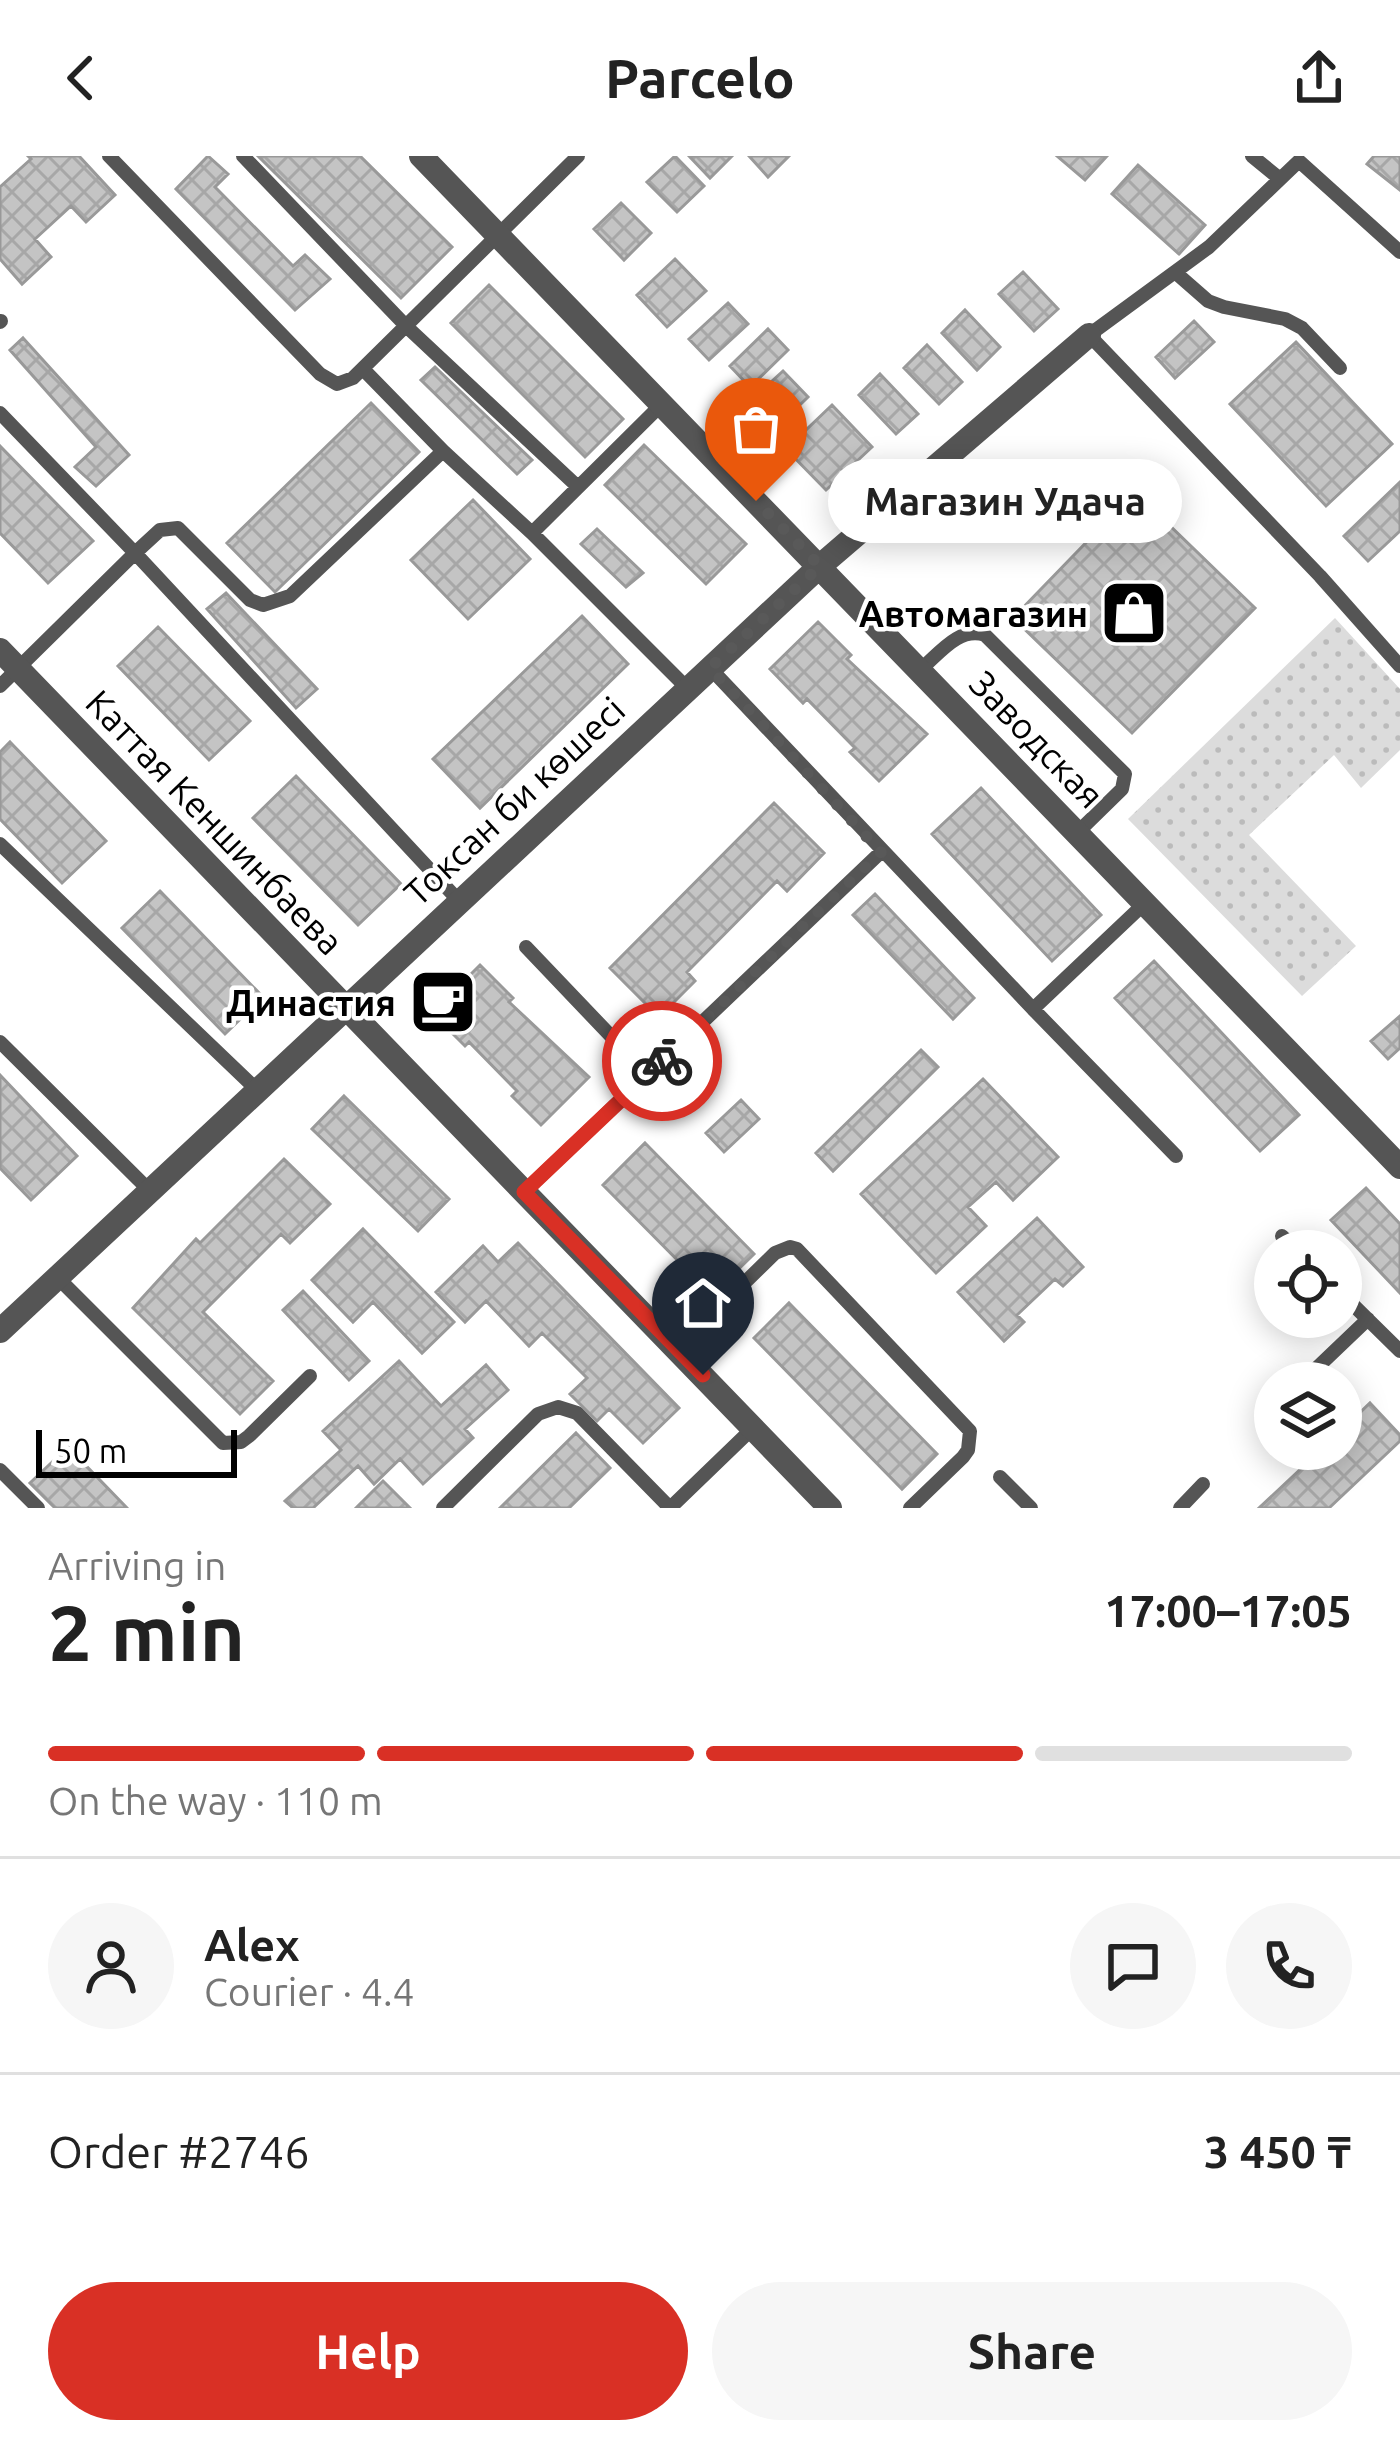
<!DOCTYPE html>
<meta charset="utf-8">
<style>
:root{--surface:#fff;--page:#f6f6f6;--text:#222;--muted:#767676;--line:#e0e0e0;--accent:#d93025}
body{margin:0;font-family:Ubuntu,sans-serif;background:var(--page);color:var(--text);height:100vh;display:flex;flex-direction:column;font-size:45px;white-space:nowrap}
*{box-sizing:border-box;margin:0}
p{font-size:39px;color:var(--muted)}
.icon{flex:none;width:66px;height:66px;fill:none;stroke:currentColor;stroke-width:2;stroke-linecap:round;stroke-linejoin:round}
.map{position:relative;height:1352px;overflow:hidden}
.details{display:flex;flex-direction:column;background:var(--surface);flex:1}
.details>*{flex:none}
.controls{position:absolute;left:1254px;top:1074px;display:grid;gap:24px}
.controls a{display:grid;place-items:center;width:108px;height:108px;border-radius:50%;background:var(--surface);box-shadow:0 6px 30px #0003;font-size:60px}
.scale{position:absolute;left:36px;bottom:30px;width:201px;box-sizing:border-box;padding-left:12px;border:6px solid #000;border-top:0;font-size:33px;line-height:42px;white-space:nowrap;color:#000;-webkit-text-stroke:9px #fff;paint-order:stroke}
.pin{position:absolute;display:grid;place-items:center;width:102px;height:102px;color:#fff;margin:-123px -51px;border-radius:50% 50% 50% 0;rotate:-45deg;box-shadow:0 0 12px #0007}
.pin .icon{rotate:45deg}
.courier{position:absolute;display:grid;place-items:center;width:120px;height:120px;margin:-60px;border:9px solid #d93025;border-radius:50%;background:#fff;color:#222;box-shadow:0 3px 15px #0007}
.bubble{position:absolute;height:84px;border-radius:42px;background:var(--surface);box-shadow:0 6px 30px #0003;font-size:39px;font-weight:600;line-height:84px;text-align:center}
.headline em{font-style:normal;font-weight:600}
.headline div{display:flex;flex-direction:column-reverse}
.headline{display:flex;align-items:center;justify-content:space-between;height:204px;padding:0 48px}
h1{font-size:78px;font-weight:600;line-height:90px}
.bar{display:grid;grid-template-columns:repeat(4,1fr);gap:18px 12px;align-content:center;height:144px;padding:0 48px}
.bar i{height:15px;border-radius:9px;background:var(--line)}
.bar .selected{background:var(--accent)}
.bar p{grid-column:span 4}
.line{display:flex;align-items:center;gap:30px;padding:0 48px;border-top:3px solid var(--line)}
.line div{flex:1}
.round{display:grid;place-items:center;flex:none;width:126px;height:126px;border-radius:63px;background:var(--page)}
.cta{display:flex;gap:24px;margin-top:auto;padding:24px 48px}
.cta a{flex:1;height:138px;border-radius:72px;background:var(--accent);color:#fff;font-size:48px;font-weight:600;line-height:138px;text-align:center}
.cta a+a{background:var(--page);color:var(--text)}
header{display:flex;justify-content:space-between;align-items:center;height:156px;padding:0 48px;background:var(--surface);font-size:54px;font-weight:600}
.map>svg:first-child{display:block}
.grass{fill:url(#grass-dots)}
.building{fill:url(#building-cross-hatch);stroke:#999;stroke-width:3}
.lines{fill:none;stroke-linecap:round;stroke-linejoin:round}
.service{stroke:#555;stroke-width:14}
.minor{stroke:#555;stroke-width:24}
.done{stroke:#595959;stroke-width:12;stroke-dasharray:0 21.6}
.route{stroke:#d93025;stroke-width:15}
.labels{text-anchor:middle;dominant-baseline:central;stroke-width:9;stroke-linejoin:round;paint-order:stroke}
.poi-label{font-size:36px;font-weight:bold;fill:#000;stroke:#fff;text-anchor:end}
.street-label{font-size:36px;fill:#000;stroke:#fff}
</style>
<header><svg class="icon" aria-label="back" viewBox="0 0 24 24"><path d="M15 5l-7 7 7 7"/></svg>Parcelo<svg class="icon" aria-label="share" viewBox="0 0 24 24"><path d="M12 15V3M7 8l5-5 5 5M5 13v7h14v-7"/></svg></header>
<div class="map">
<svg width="1400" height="1352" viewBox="0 0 1400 1352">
<defs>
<pattern id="grass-dots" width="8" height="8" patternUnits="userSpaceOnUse" patternTransform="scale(3)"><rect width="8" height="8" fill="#dcdcdc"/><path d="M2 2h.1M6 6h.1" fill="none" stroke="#bbb" stroke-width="1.8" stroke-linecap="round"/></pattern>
<pattern id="building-cross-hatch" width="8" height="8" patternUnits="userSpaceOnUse" patternTransform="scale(3)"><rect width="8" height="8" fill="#c4c4c4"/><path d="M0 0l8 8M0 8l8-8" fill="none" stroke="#a7a7a7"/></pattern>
</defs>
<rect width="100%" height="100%" fill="#fff"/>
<path class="grass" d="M1335,462L1400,533V594L1361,632L1334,599L1249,679L1356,790L1302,840L1128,663Z"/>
<path class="building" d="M28,0H79L115,39L86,66L71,50L35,83L51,101L22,128L0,103V31L31,3Z
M208,0L228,18L215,31L293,110L305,99L330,123L295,154L176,33Z
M258,0H360L452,91L401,142Z
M675,0L704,30L677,56L647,26Z
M689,0H732L710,22Z
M749,0H789L768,21Z
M1057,0H1107L1085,24Z
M1374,0H1400V34L1367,8Z
M1138,9L1205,69L1179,98L1112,38Z
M621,47L651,77L624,104L594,73Z
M675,103L706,135L667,171L637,139Z
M1023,116L1058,153L1034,175L999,138Z
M489,129L623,263L585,301L451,167Z
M728,147L748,168L709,204L689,183Z
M965,154L1000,191L977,214L942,177Z
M1194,165L1214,186L1175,222L1156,201Z
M768,173L788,194L750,231L730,210Z
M23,182L129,299L96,330L75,311L96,291L10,194Z
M1296,186L1392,288L1326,350L1230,248Z
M927,189L962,226L939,248L904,212Z
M435,211L532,304L517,318L421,224Z
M783,215L808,241L770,278L744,251Z
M880,218L918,258L896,278L859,239Z
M371,247L419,296L275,436L227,387Z
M832,249L872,291L826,334L786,293Z
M644,289L746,388L706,428L605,329Z
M0,290L93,385L48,427L0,377Z
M1400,326V375L1368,405L1344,380Z
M1135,336L1255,452L1132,577L1013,462Z
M473,344L530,403L468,463L411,404Z
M597,373L643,417L626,431L581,388Z
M226,437L317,533L296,552L207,453Z
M582,460L628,508L480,652L433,603Z
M818,466L851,499L847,503L927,578L879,625L850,596L855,592L807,543L803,547L770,513Z
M158,471L250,565L209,604L118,510Z
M10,586L106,685L62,727L0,663V596Z
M296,620L401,728L358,769L253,662Z
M981,632L1101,759L1052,805L932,678Z
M774,647L824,697L787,735L777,725L687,816L695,825L659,861L610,812Z
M160,735L263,841L225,878L122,772Z
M875,738L974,842L953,863L853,759Z
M1154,805L1299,959L1260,995L1115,842Z
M480,809L513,842L509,846L589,921L541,969L512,940L517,935L469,886L465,890L432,857Z
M1400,860V892L1388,903L1371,885Z
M921,894L938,911L833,1015L816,997Z
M0,919L77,1000L31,1044L0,1012Z
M983,923L1058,1001L1013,1044L996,1026L968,1051L986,1070L936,1117L861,1038Z
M344,940L449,1043L418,1075L312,973Z
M741,944L759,963L724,996L706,977Z
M645,987L754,1098L712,1139L603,1029Z
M284,1003L330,1048L290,1087L281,1078L203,1156L273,1225L240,1258L133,1152L196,1083L200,1087Z
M1366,1032L1400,1068V1137L1331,1064Z
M1037,1062L1083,1111L1063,1130L1055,1123L1017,1159L1024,1166L1004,1185L958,1136Z
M363,1073L454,1166L422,1197L373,1146L353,1166L312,1124Z
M518,1087L679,1252L643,1287L609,1253L597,1265L570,1238L587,1222L542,1177L529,1190L486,1145L465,1166L436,1136L483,1090L498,1106Z
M303,1135L369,1205L349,1224L283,1154Z
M789,1147L937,1298L902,1333L754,1182Z
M399,1205L441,1250L486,1209L508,1234L465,1273L473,1282L423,1328L400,1303L374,1328L358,1310L313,1352H293L285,1345L341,1294L323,1275Z
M1370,1247L1400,1279V1285L1329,1352H1259L1322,1293H1341V1275Z
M576,1277L610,1312L569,1352H500Z
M68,1291L127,1352H55L30,1327Z
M383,1325L410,1352H356Z"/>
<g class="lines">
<path class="service" d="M109,0L320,218L337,228L353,222L578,0
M243,0L407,171L578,331
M1252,0L1280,23
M1400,96L1299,5L1209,91L1089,179L1320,420L1400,510
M1176,117L1208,145L1224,151L1285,163L1302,172L1340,212
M0,166L1,165
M363,213L443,295L532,377
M662,248L532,377L687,532
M0,257L135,397L160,374L178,372L250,444L263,449L290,440L443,295
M710,512L1033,853L1145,747
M920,514C939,498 959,470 985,479L1125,618L1122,633L1077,677
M0,530L135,397L460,746
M0,688L256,933
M526,791L648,919
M1033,853L1176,1000
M0,886L149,1034
M524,1036L881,696
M1282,1080L1298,1095
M57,1121L223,1287L241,1286L249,1280L310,1220
M1341,1137L1400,1195
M678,1192L775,1097L790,1091L797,1093L970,1275L968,1294L963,1301L910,1352
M1301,1227L1368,1163
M1274,1253L1275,1252
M0,1314L38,1352
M1000,1321L1031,1352
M443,1352L538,1258L558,1251L577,1257L670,1352
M670,1352L754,1271
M1180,1352L1203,1328"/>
<path class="minor" d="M421,0L1400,1011
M0,494L830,1352
M0,1175L820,410L1089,179"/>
</g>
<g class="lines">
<path class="done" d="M662,905L881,696L710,512L820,410L756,345"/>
<path class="route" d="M662,905L524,1036L703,1219"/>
</g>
<defs>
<symbol id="shop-square" viewBox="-11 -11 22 22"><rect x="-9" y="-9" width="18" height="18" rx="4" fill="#000" stroke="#fff"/><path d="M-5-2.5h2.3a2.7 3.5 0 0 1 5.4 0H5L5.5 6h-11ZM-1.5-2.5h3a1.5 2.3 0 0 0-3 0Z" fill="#fff"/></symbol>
<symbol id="cafe-square" viewBox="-11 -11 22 22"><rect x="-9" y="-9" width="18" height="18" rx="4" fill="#000" stroke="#fff"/><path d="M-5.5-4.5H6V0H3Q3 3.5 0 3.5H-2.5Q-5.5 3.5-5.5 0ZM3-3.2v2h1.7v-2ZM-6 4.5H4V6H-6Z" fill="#fff"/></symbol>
</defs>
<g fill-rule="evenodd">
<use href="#shop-square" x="1096" y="419" width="76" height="76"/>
<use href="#cafe-square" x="405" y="808" width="76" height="76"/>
</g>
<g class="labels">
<g class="poi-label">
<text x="1088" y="457">Автомагазин</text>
<text x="396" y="846">Династия</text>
</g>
<g class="street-label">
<text transform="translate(1037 583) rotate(46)">Заводская</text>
<text transform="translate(514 645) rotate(-43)">Токсан би көшесі</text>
<text transform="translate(215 666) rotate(46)">Каттая Кеншинбаева</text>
</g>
</g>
</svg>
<div class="controls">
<a><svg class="icon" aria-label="locate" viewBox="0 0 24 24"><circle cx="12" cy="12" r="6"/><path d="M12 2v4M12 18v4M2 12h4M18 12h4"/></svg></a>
<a><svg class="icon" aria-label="layers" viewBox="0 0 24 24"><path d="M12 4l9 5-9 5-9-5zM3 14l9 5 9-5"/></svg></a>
</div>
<div class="scale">50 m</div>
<div class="pin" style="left:756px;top:345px;background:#ea580c"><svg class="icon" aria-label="bag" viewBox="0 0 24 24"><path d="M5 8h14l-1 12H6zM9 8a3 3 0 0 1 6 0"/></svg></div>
<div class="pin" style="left:703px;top:1219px;background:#1f2937"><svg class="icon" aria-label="home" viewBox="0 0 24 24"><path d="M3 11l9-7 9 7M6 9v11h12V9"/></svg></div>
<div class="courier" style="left:662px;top:905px"><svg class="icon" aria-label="bike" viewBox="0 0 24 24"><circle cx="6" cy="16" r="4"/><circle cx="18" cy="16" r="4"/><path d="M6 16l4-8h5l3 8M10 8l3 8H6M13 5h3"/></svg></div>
<div class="bubble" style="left:828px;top:303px;width:354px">Магазин Удача</div>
</div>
<section class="details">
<div class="headline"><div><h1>2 min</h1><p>Arriving in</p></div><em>17:00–17:05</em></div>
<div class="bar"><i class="selected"></i><i class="selected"></i><i class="selected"></i><i></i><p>On the way · 110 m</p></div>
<div class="line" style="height:216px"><a class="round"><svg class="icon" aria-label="person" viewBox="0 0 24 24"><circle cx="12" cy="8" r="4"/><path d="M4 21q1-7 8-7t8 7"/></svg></a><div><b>Alex</b><p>Courier · 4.4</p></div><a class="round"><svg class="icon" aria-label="chat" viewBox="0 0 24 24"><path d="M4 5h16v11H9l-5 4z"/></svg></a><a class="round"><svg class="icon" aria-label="phone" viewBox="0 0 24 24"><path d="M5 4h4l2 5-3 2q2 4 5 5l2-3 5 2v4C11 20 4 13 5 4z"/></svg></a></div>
<div class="line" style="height:156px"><div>Order #2746</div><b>3 450 ₸</b></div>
<div class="cta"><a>Help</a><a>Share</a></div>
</section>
